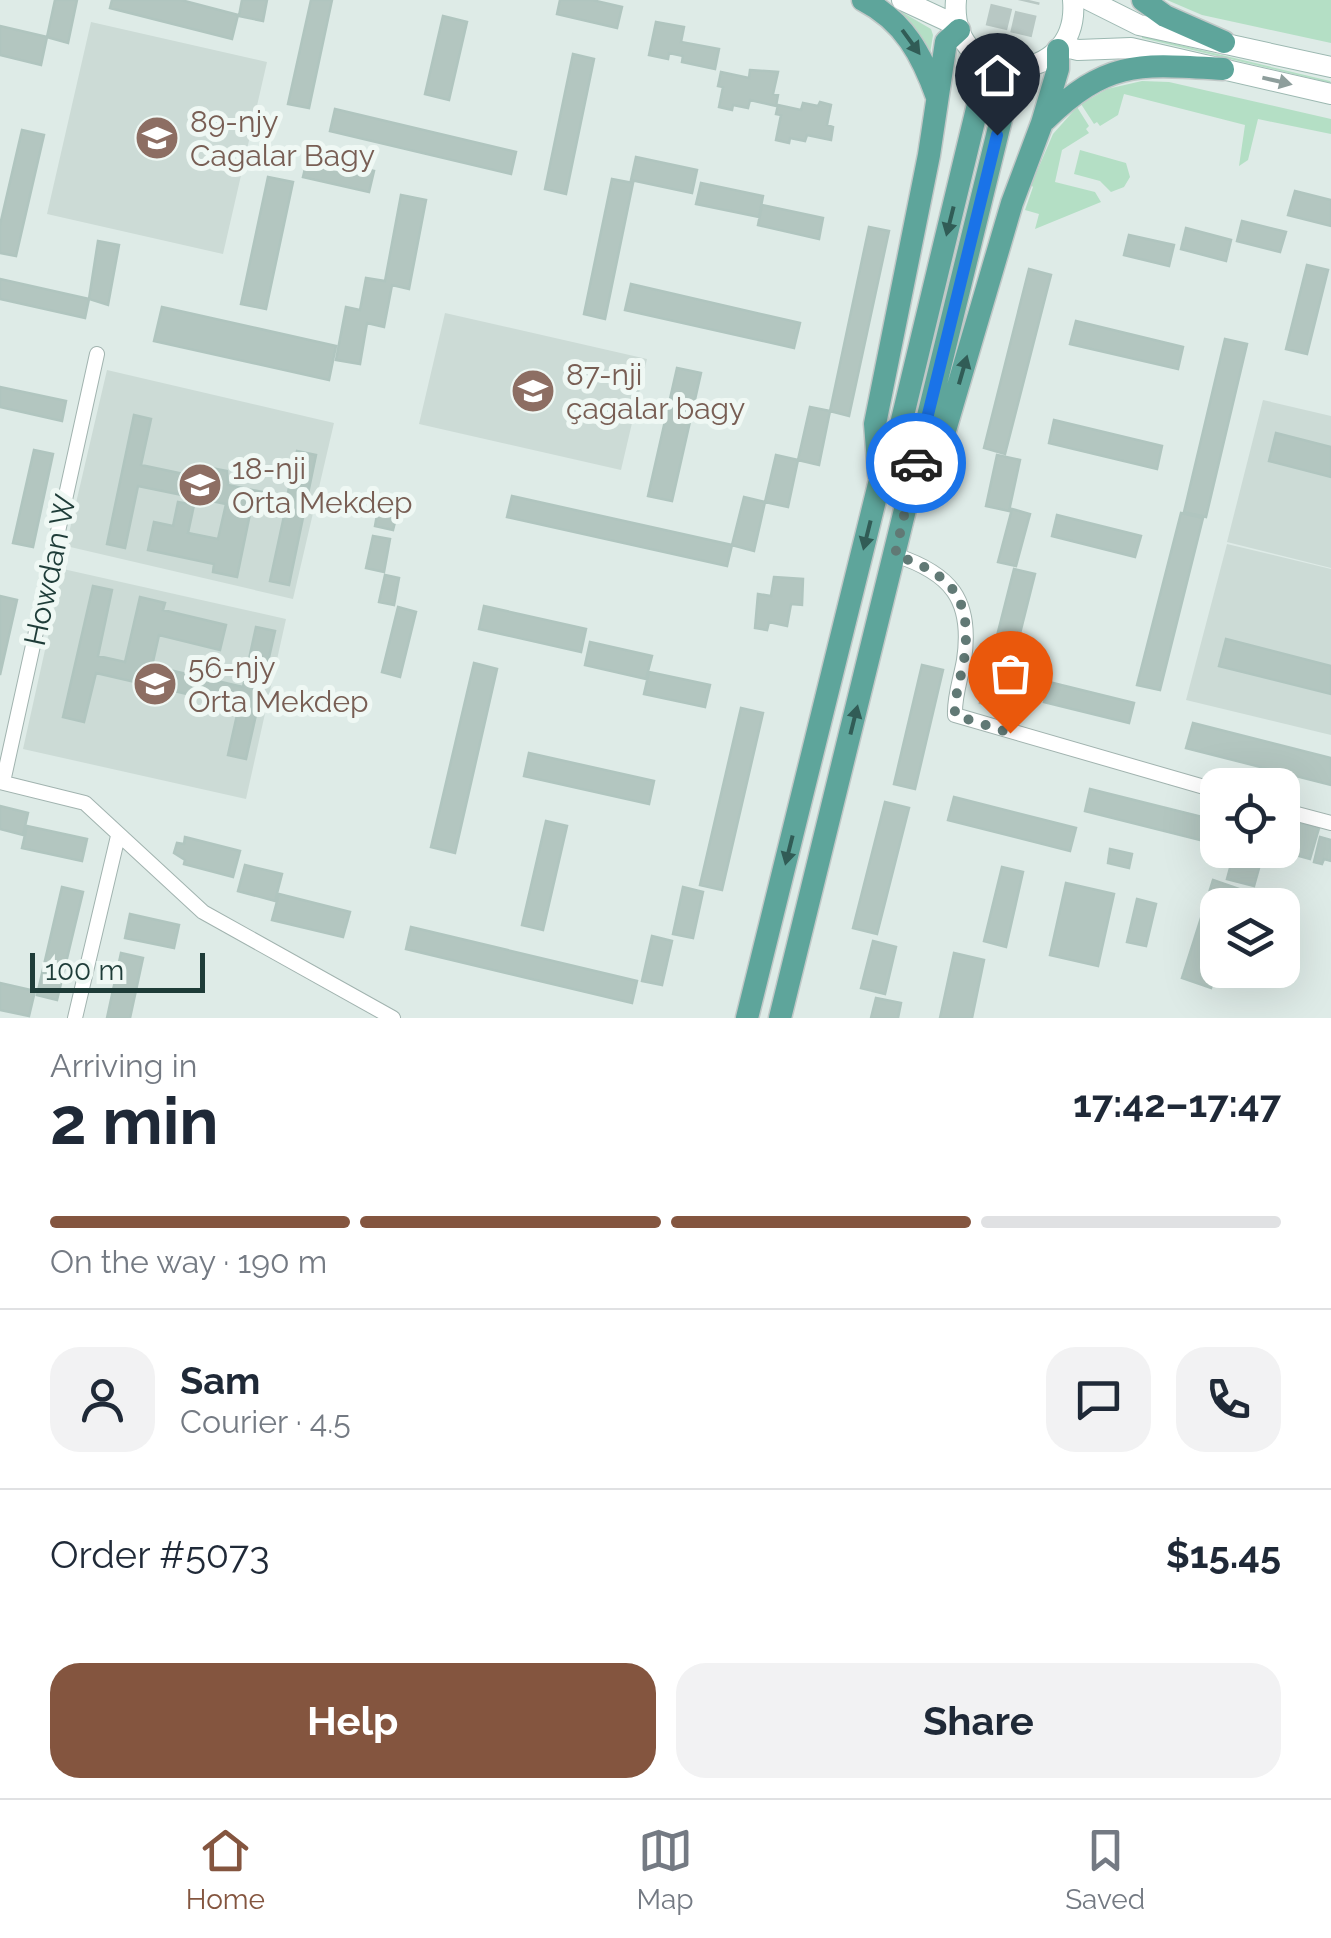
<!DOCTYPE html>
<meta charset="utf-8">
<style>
:root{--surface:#fff;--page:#f2f2f3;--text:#1f2937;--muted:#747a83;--line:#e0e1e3;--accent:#84553f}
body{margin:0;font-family:Raleway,sans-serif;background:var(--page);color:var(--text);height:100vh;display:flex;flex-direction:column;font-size:38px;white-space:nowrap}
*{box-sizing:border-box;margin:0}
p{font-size:32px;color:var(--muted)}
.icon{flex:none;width:55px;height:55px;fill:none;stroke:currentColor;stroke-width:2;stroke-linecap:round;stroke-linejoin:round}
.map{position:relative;height:1018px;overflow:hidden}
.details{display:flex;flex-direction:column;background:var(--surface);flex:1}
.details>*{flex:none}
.tools{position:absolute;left:1200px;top:768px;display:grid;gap:20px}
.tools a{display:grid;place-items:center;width:100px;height:100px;border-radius:20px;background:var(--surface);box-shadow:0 10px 40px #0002;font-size:50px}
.scale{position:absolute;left:30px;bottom:25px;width:175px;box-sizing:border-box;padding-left:10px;border:5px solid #1e3c38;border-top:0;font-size:28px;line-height:35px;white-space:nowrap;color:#1e3c38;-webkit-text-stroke:8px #eff8f4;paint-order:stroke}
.pin{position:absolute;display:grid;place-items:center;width:85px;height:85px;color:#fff;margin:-102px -42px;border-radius:50% 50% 50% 0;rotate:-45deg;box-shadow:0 0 10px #0007}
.pin .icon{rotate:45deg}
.courier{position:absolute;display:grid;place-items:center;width:100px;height:100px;margin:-50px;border:8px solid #1a73e8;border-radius:50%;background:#fff;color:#222;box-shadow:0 2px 12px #0007}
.summary em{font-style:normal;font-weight:700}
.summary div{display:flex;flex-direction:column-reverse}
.summary{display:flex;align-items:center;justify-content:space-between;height:170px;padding:0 50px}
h1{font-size:65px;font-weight:700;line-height:75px}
.bar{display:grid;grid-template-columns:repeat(4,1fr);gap:15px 10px;align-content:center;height:120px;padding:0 50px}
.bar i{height:12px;border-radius:8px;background:var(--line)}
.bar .selected{background:var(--accent)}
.bar p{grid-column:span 4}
.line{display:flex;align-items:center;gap:25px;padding:0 50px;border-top:2px solid var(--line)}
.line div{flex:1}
.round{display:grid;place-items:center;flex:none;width:105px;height:105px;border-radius:30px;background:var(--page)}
.primary-button{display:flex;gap:20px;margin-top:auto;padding:20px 50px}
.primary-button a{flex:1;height:115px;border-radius:30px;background:var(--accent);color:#fff;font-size:40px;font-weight:700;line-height:115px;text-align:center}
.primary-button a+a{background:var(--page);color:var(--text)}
.dock{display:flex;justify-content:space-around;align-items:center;height:140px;border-top:2px solid var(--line);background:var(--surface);font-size:28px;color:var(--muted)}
.dock a{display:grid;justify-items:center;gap:5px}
.dock .selected{color:var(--accent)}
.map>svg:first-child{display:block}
.built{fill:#ccdbd6}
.green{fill:#b4dfc5}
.building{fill:#b3c6c0;stroke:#b0c5bf;stroke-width:2.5}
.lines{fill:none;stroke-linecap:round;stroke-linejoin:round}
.primary-tunnel{stroke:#b8c8c4;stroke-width:22;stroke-dasharray:22 11;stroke-linecap:butt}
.minor-casing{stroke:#a1b3af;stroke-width:16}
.secondary-casing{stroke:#9cb8b1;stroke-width:22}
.primary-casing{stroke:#c0c8c7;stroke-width:25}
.minor{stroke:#fff;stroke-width:14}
.secondary{stroke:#fff;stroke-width:20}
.primary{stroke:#5ea59b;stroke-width:22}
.oneway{fill:#315c56}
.oneway2{fill:#8e9e9c}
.done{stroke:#617975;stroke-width:10;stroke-dasharray:0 18}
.route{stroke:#1a73e8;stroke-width:12}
.labels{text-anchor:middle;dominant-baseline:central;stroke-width:10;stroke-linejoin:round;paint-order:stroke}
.education-label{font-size:30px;fill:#785e54;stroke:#eff8f4;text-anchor:start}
.street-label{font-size:30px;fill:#1e3c38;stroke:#eff8f4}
</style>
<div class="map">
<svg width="1331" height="1018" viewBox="0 0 1331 1018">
<rect width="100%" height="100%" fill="#deebe7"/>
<path class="built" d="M91,22L267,62L223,254L47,214Z
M445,313L647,359L621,470L419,424Z
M107,370L334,423L293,599L66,546Z
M1263,400L1331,416V568L1227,542Z
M1227,544L1331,569V735L1186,700Z
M63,569L286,619L246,799L23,749Z"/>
<path class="green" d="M1167,0H1331V43L1202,15Z
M895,8L931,29L933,35L930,54Z
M1142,36L1330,81L1331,83L1142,38Z
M1142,81L1169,82L1331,119V134L1258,119L1248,160L1239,166L1245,125L1124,94L1118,115L1100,126L1097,122L1094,124L1081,104L1107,89Z
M1077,107L1089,126L1086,129L1089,133L1062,150L1055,182L1095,192L1101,202L1035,229L1039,214L1025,210L1033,187L1031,185L1053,134Z
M1080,150L1126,163L1130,177L1124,187L1111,192L1100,181L1074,174Z"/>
<path class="building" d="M55,0H77L68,43L47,37Z
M112,0H181L238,15L232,39L110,8Z
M242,0H267L263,21L239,16Z
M311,0H332L309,108L288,104Z
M560,0H592L622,7L617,28L557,14Z
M443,16L467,22L449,100L425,94Z
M656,22L684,27L681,42L719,49L715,69L682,62L683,56L669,53L668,59L649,55Z
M0,26L47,37L41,65L0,55Z
M573,54L594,59L566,194L545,189Z
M750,70L778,72L773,94L778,95L776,106L750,100L748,108L733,105L732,110L719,107L723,87L718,86L721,72L749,78Z
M820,102L831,105L827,125L833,127L831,140L807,135L805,141L790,138L789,143L776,140L781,115L776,114L778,105L801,110L803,103L818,106Z
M335,109L516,152L511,174L330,131Z
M22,130L44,135L16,256L0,253V225Z
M308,156L374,171L369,192L303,177Z
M636,157L697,170L692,193L631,180Z
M268,177L293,182L266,309L241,304Z
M612,179L633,183L605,319L584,314Z
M701,183L763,196L759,217L696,204Z
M1295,191L1331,200V226L1288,215Z
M401,195L426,200L409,289L392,285L384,327L367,323L360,364L336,360L346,307L360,310L366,278L385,281Z
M762,205L823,218L819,239L758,225Z
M1242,221L1286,232L1280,252L1237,241Z
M869,227L889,231L849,416L830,411Z
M1186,228L1231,240L1226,261L1181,249Z
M1129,235L1174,245L1169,266L1124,255Z
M98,241L119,245L108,305L89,299Z
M1307,265L1328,270L1307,354L1286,349Z
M1029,269L1051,275L1005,454L984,448Z
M0,279L89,299L85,318L0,299Z
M631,284L800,323L794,348L625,310Z
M162,307L336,346L329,380L154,341Z
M1076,321L1183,347L1178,369L1070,344Z
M1225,339L1247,344L1206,517L1184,512Z
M677,368L701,373L672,501L648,496Z
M0,387L66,401L62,421L0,407Z
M810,407L830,411L819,465L798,460Z
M134,415L151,419L141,465L198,477L201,466L227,471L228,485L287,497L297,451L316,455L289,585L270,581L284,516L251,509L237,577L213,572L214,564L148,550L154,522L173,526L178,502L194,505L188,533L218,539L226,504L138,486L125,548L107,544Z
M1054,420L1162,446L1157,469L1049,443Z
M1276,433L1331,447V477L1269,461Z
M34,450L53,454L33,547L13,543Z
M776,455L798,460L788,507L765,502Z
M997,455L1020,460L1009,511L986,506Z
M512,496L732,545L727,566L507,517Z
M744,497L765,502L754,551L732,545Z
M1012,509L1030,514L1016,566L998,562Z
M1181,513L1203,518L1160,690L1137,685Z
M377,515L396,518L393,530L375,526Z
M1057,515L1141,536L1135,557L1052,536Z
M373,536L390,539L384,572L366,568Z
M1014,569L1035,574L1001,709L980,703Z
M385,575L399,578L394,605L379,602Z
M774,577L803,579L802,605L791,604L787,626L769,622L767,630L755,628L758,594L771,596Z
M93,586L112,590L98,656L125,662L140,597L165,603L163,610L226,625L220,650L159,635L152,666L243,687L256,627L275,631L246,759L228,755L239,706L96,673L84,722L63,717Z
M0,596L17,600L0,675Z
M484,606L586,629L581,652L479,629Z
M398,607L416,612L400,677L382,672Z
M1226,639L1331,666V694L1219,666Z
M590,642L652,656L646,679L585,665Z
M474,663L497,669L455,853L431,847Z
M922,665L943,670L915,789L894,784Z
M649,672L710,685L705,707L644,694Z
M1049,682L1134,703L1129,723L1044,702Z
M741,708L763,713L722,890L700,885Z
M1193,723L1331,758V785L1186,748Z
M529,753L654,781L649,804L524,776Z
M1090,789L1218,821L1212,843L1085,811Z
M954,797L1076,828L1070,851L948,820Z
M885,802L909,808L877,934L853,928Z
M0,806L28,813L23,835L0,829Z
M1282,818L1319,828L1310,859L1277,850H1282Z
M546,821L567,826L543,930L522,925Z
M27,826L87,839L82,861L22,848Z
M185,837L240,851L233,877L184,864L185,860L174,853L177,843L184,844Z
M1320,837L1331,840V861L1324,859L1322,864L1314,862Z
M1110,849L1132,854L1129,868L1108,863Z
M1234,853L1261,861L1254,886L1227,879Z
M245,865L282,874L275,901L238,891Z
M1002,867L1023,872L1006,947L984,941Z
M1213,880L1242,890L1237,905H1218V968L1211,988L1182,978Z
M1066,883L1114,894L1098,966L1050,955Z
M62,887L83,892L57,1000L37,995Z
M683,887L703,892L693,938L673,934Z
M279,894L350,912L343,937L272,920Z
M1137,899L1156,904L1146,946L1127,942Z
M130,914L179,925L174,948L125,938Z
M411,927L637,981L632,1003L406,949Z
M652,936L672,941L662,985L642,981Z
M873,941L896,947L885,994L861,988Z
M121,953L143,958L130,1018H107Z
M954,953L984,960L972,1018H940Z
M0,983L35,991L29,1016L0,1010Z
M876,998L901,1003L898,1018H871Z"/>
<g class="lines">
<path class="primary-tunnel" d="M981,92L1003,0
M1006,99L1029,0"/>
<defs>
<path id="minor" d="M895,555C950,573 973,599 964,660C961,678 954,697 955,715L1218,791
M0,782L85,803L203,912L393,1018
M3,782L97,354
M1282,810L1331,823
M75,1018L118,836"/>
<path id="secondary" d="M902,0L958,26
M956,0C948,90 1081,90 1073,0
M1089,0L1139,25L1331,67
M1061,46L1078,50L1131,48L1331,94"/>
<path id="primary" d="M863,0C904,21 922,55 937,97
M1143,0L1165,16L1224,42
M1045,120C1108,59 1140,64 1223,69
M879,475L875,424L929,155L946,42L959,30
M917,481L941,444L1012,203L1042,123L1058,69V50
M747,1018L879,484L901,424L981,92
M780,1018L1006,99"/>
</defs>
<use href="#minor" class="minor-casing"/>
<use href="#secondary" class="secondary-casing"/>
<use href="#primary" class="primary-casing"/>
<use href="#minor" class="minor"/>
<use href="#secondary" class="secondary"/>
<use href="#primary" class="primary"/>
</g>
<defs><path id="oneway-solid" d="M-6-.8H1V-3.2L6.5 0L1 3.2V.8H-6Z" transform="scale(2.5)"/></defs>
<g class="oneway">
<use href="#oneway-solid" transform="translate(911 42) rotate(54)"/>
<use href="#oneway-solid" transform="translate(950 221) rotate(104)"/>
<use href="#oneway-solid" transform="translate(963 370) rotate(-74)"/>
<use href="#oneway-solid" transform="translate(867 535) rotate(104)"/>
<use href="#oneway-solid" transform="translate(854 720) rotate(-76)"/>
<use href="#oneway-solid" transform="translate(789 850) rotate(104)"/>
</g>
<use class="oneway2" href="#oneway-solid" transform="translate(1277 81) rotate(13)"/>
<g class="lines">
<path class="done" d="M916,463L895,555C951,574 973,597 964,660C961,678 954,697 955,715L1010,733"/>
<path class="route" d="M916,463L997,135"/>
</g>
<defs>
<symbol id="school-disc" viewBox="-11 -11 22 22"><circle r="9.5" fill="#8d6e63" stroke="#eff8f4"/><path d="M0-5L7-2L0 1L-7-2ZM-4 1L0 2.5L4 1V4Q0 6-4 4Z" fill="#fff"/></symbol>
</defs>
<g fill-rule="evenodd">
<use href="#school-disc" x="132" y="113" width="50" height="50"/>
<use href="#school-disc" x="508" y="366" width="50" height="50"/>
<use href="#school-disc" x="175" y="460" width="50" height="50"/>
<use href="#school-disc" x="130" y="659" width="50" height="50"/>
</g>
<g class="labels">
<g class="education-label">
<text x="190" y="121">89-njy<tspan x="190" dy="34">Cagalar Bagy</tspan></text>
<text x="566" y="374">87-nji<tspan x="566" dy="34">çagalar bagy</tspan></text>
<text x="232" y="468">18-nji<tspan x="232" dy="34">Orta Mekdep</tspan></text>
<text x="188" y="667">56-njy<tspan x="188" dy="34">Orta Mekdep</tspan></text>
</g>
<g class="street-label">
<text transform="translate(50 570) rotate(-78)">Howdan W</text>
</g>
</g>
</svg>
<div class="tools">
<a><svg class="icon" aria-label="locate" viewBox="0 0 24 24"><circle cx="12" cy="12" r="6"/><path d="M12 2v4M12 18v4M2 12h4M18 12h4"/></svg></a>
<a><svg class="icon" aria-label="layers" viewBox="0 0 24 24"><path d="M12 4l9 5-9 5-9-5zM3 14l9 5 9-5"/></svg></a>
</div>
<div class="scale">100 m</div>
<div class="pin" style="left:1010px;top:733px;background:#ea580c"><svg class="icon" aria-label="bag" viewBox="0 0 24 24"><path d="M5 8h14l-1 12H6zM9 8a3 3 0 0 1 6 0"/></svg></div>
<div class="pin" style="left:997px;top:135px;background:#1f2937"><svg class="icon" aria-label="home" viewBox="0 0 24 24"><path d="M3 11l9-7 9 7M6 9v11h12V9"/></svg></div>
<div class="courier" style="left:916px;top:463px"><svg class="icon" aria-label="car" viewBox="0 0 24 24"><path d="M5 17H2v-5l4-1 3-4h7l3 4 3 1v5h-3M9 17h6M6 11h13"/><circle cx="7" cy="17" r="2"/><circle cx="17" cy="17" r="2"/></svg></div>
</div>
<section class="details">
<div class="summary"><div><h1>2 min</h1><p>Arriving in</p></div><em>17:42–17:47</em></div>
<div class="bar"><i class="selected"></i><i class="selected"></i><i class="selected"></i><i></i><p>On the way · 190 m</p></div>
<div class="line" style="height:180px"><a class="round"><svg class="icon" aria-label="person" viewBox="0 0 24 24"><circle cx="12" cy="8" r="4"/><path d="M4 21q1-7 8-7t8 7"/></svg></a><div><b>Sam</b><p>Courier · 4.5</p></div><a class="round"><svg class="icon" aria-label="chat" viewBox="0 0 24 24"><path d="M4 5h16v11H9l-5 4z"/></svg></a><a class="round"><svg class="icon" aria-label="phone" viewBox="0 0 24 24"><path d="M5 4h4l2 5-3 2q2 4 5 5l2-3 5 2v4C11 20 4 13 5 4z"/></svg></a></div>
<div class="line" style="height:130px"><div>Order #5073</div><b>$15.45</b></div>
<div class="primary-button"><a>Help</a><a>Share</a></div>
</section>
<nav class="dock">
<a class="selected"><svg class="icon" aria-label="home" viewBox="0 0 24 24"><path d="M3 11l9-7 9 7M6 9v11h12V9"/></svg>Home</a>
<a><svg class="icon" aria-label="map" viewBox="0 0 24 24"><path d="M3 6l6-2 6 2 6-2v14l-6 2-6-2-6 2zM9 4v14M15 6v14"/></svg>Map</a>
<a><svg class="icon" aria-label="saved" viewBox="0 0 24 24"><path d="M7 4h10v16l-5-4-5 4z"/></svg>Saved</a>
</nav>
